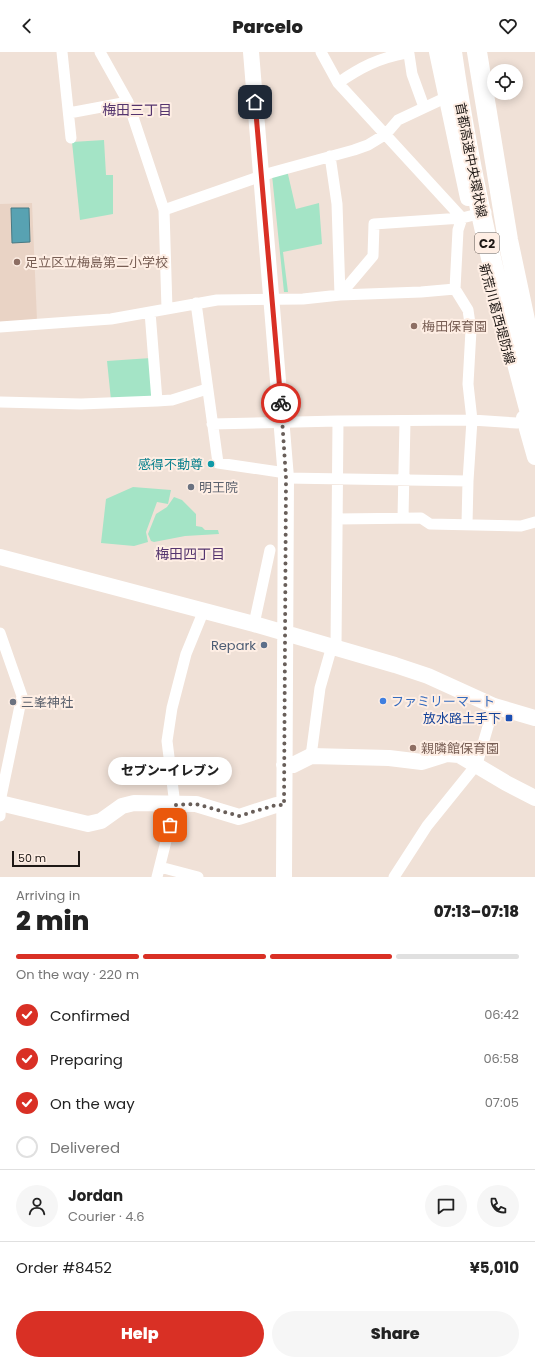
<!DOCTYPE html>
<meta charset="utf-8">
<style>
:root{--surface:#fff;--page:#f6f6f6;--text:#222;--muted:#767676;--line:#e0e0e0;--accent:#d93025}
body{margin:0;font-family:Poppins,"Noto Sans JP",sans-serif;background:var(--page);color:var(--text);height:100vh;display:flex;flex-direction:column;font-size:15px;white-space:nowrap}
*{box-sizing:border-box;margin:0}
p{font-size:13px;color:var(--muted)}
.icon{flex:none;width:22px;height:22px;fill:none;stroke:currentColor;stroke-width:2;stroke-linecap:round;stroke-linejoin:round}
.map{position:relative;height:825px;overflow:hidden}
.details{display:flex;flex-direction:column;background:var(--surface);flex:1}
.details>*{flex:none}
.tools{position:absolute;left:487px;top:12px;display:grid;gap:8px}
.tools a{display:grid;place-items:center;width:36px;height:36px;border-radius:50%;background:var(--surface);box-shadow:0 2px 10px #0003;font-size:20px}
.scale{position:absolute;left:12px;bottom:10px;width:68px;box-sizing:border-box;padding-left:4px;border:2px solid #1e1815;border-top:0;font-size:11px;line-height:14px;white-space:nowrap;color:#1e1815;-webkit-text-stroke:3px #feeee4;paint-order:stroke}
.pin{position:absolute;display:grid;place-items:center;width:34px;height:34px;color:#fff;margin:-17px;border-radius:8px;box-shadow:0 2px 6px #0006}
.courier{position:absolute;display:grid;place-items:center;width:40px;height:40px;margin:-20px;border:3px solid #d93025;border-radius:50%;background:#fff;color:#222;box-shadow:0 1px 5px #0007}
.bubble{position:absolute;height:28px;border-radius:14px;background:var(--surface);box-shadow:0 2px 10px #0003;font-size:13px;font-weight:800;line-height:28px;text-align:center}
.summary em{font-style:normal;font-weight:800}
.summary div{display:flex;flex-direction:column-reverse}
.summary{display:flex;align-items:center;justify-content:space-between;height:68px;padding:0 16px}
h1{font-size:26px;font-weight:800;line-height:30px}
.bar{display:grid;grid-template-columns:repeat(4,1fr);gap:6px 4px;align-content:center;height:48px;padding:0 16px}
.bar i{height:5px;border-radius:3px;background:var(--line)}
.bar .on{background:var(--accent)}
.bar p{grid-column:span 4}
.line{display:flex;align-items:center;gap:10px;padding:0 16px;border-top:1px solid var(--line)}
.line div{flex:1}
.round{display:grid;place-items:center;flex:none;width:42px;height:42px;border-radius:21px;background:var(--page)}
ol{padding:0 16px;list-style:none}
li{display:flex;align-items:center;gap:12px;height:44px}
li p{margin-inline-start:auto}
li .icon{padding:4px;border-radius:50%;background:var(--accent);color:#fff;stroke-width:4}
li:last-child{color:var(--muted)}
li i{width:22px;height:22px;border:2px solid var(--line);border-radius:50%}
.button{display:flex;gap:8px;margin-top:auto;padding:8px 16px}
.button a{flex:1;height:46px;border-radius:24px;background:var(--accent);color:#fff;font-size:16px;font-weight:800;line-height:46px;text-align:center}
.button a+a{background:var(--page);color:var(--text)}
header{display:flex;justify-content:space-between;align-items:center;height:52px;padding:0 16px;background:var(--surface);font-size:18px;font-weight:800}
.map>svg:first-child{display:block}
.built{fill:#e9d3c5}
.green{fill:#a4e4c6}
.water{fill:#58a2b2;stroke:#477983}
.lines{fill:none;stroke-linecap:round;stroke-linejoin:round}
.street{stroke:#fff;stroke-width:11}
.secondary{stroke:#fff;stroke-width:16}
.highway{stroke:#fff;stroke-width:20}
.done{stroke:#685e59;stroke-width:4;stroke-dasharray:0 7.2}
.route{stroke:#d93025;stroke-width:5}
.education-dot{fill:#8d6e63;stroke:#feeee4;stroke-width:1.5}
.culture-dot{fill:#0f9aa8;stroke:#feeee4;stroke-width:1.5}
.worship-dot{fill:#6b7280;stroke:#feeee4;stroke-width:1.5}
.service-dot{fill:#5c6f8a;stroke:#feeee4;stroke-width:1.5}
.shop-dot{fill:#3f7fe0;stroke:#feeee4;stroke-width:1.5}
.transit-dot{fill:#1a4fb4;stroke:#feeee4;stroke-width:1.5}
.labels{text-anchor:middle;dominant-baseline:central;stroke-width:4;stroke-linejoin:round;paint-order:stroke}
.shield{fill:#feeee4;stroke:#615853;stroke-width:1}
.shield-label{font-size:12px;font-weight:bold;fill:#1e1815}
.street-label{font-size:13px;fill:#1e1815;stroke:#feeee4}
.education-label{font-size:13px;fill:#785e54;stroke:#feeee4;text-anchor:start}
.culture-label{font-size:13px;fill:#0d838f;stroke:#feeee4;text-anchor:end}
.worship-label{font-size:13px;fill:#5b616d;stroke:#feeee4;text-anchor:start}
.service-label{font-size:13px;fill:#4e5e75;stroke:#feeee4;text-anchor:end}
.shop-label{font-size:13px;fill:#366cbe;stroke:#feeee4;text-anchor:start}
.transit-label{font-size:13px;fill:#164399;stroke:#feeee4;text-anchor:end}
.neighbourhood-label{font-size:14px;fill:#54346e;stroke:#feeee4}
</style>
<header><svg class="icon" aria-label="back" viewBox="0 0 24 24"><path d="M15 5l-7 7 7 7"/></svg>Parcelo<svg class="icon" aria-label="heart" viewBox="0 0 24 24"><path d="M12 20l-8-8c-3-5 5-10 8-4 3-6 11-1 8 4z"/></svg></header>
<div class="map">
<svg width="535" height="825" viewBox="0 0 535 825">
<rect width="100%" height="100%" fill="#f0e1d7"/>
<path class="built" d="M32,151L37,268L0,270V152Z"/>
<path class="green" d="M104,88L106,123H113V162L80,168L72,90Z
M287,118L296,157L319,151L322,192L283,200L288,240H284L272,123Z
M151,306L153,346L111,348L107,309Z
M133,435L171,438L168,452L157,450L146,480L148,490L134,494L101,491L106,447Z
M174,445L182,448L196,462V474L202,475L205,478H218L219,482L185,484L154,490L151,489L148,482L156,462L167,455Z"/>
<path class="water" d="M11,156H29L30,190L12,191Z"/>
<g class="lines">
<path class="street" d="M62,0L71,86
M100,0L128,50L164,158L167,257
M321,0L338,31L462,166L458,178L455,237L468,258L471,278L468,332L472,368L468,429L467,472
M338,31C361,15 379,6 406,1L409,2L412,22L424,55
M69,61L128,50
M330,104L337,152L340,243L421,240L455,237
M164,158L270,121L354,98L368,93L386,82L398,68L447,45
M196,251L218,411L286,421
M150,260L157,349
M0,275L111,267L217,248L303,247L340,243L373,204L374,172L462,166L486,160
M0,350L81,352L157,349L172,348L207,337
M338,369L472,368L517,371L525,369
M212,372L338,369L336,595
M286,426L468,429
M403,466L405,369
M337,467L421,466L430,472L521,474L535,470
M254,572L270,498
M0,581L22,644L1,745L0,764
M311,704L320,636L332,594
M160,815L198,825
M157,825L175,753L167,689L172,656L186,602L204,558
M394,825L427,774L477,712L494,654"/>
<path class="secondary" d="M251,0L286,426L284,825
M437,0L468,146
M525,303L535,341
M524,366L535,405
M0,505L254,572L395,613L428,624L494,654L535,666
M284,713H293L311,704L389,706L422,710L447,702L459,703L506,731L535,746
M0,751L88,772L101,769L122,754L134,751L196,752L239,765L276,753H284"/>
<path class="highway" d="M452,0C470,128 501,254 535,379
M477,0L508,188L535,315"/>
</g>
<g class="lines">
<path class="done" d="M170,773L175,753L196,752L239,764L276,753H284L286,426L281,351"/>
<path class="route" d="M255,50L281,351"/>
</g>
<g class="education-dot">
<circle cx="17" cy="210" r="4"/>
<circle cx="414" cy="274" r="4"/>
<circle cx="413" cy="696" r="4"/>
</g>
<circle class="culture-dot" cx="211" cy="412" r="4"/>
<g class="worship-dot">
<circle cx="191" cy="435" r="4"/>
<circle cx="13" cy="650" r="4"/>
</g>
<circle class="service-dot" cx="264" cy="593" r="4"/>
<circle class="shop-dot" cx="383" cy="649" r="4"/>
<rect class="transit-dot" x="505" y="662" width="8" height="8" rx="2"/>
<g class="labels">
<rect class="shield" x="475" y="181" width="24" height="20" rx="3"/>
<g class="shield-label">
<text x="487" y="191">C2</text>
</g>
<g class="street-label">
<text transform="translate(471 108) rotate(79)">首都高速中央環状線</text>
<text transform="translate(497 262) rotate(75)">新荒川葛西堤防線</text>
</g>
<g class="education-label">
<text x="25" y="210">足立区立梅島第二小学校</text>
<text x="422" y="274">梅田保育園</text>
<text x="421" y="696">親隣館保育園</text>
</g>
<g class="culture-label">
<text x="203" y="412">感得不動尊</text>
</g>
<g class="worship-label">
<text x="199" y="435">明王院</text>
<text x="21" y="650">三峯神社</text>
</g>
<g class="service-label">
<text x="256" y="593">Repark</text>
</g>
<g class="shop-label">
<text x="391" y="649">ファミリーマート</text>
</g>
<g class="transit-label">
<text x="501" y="666">放水路土手下</text>
</g>
<g class="neighbourhood-label">
<text x="137" y="58">梅田三丁目</text>
<text x="190" y="502">梅田四丁目</text>
</g>
</g>
</svg>
<div class="tools">
<a><svg class="icon" aria-label="locate" viewBox="0 0 24 24"><circle cx="12" cy="12" r="6"/><path d="M12 2v4M12 18v4M2 12h4M18 12h4"/></svg></a>
</div>
<div class="scale">50 m</div>
<div class="pin" style="left:170px;top:773px;background:#ea580c"><svg class="icon" aria-label="bag" viewBox="0 0 24 24"><path d="M5 8h14l-1 12H6zM9 8a3 3 0 0 1 6 0"/></svg></div>
<div class="pin" style="left:255px;top:50px;background:#1f2937"><svg class="icon" aria-label="home" viewBox="0 0 24 24"><path d="M3 11l9-7 9 7M6 9v11h12V9"/></svg></div>
<div class="courier" style="left:281px;top:351px"><svg class="icon" aria-label="bike" viewBox="0 0 24 24"><circle cx="6" cy="16" r="4"/><circle cx="18" cy="16" r="4"/><path d="M6 16l4-8h5l3 8M10 8l3 8H6M13 5h3"/></svg></div>
<div class="bubble" style="left:108px;top:705px;width:124px">セブン-イレブン</div>
</div>
<section class="details">
<div class="summary"><div><h1>2 min</h1><p>Arriving in</p></div><em>07:13–07:18</em></div>
<div class="bar"><i class="on"></i><i class="on"></i><i class="on"></i><i></i><p>On the way · 220 m</p></div>
<ol>
<li><svg class="icon" aria-label="check" viewBox="0 0 24 24"><path d="M5 12l5 5 9-10"/></svg>Confirmed<p>06:42</p></li>
<li><svg class="icon" aria-label="check" viewBox="0 0 24 24"><path d="M5 12l5 5 9-10"/></svg>Preparing<p>06:58</p></li>
<li><svg class="icon" aria-label="check" viewBox="0 0 24 24"><path d="M5 12l5 5 9-10"/></svg>On the way<p>07:05</p></li>
<li><i></i>Delivered</li>
</ol>
<div class="line" style="height:72px"><a class="round"><svg class="icon" aria-label="person" viewBox="0 0 24 24"><circle cx="12" cy="8" r="4"/><path d="M4 21q1-7 8-7t8 7"/></svg></a><div><b>Jordan</b><p>Courier · 4.6</p></div><a class="round"><svg class="icon" aria-label="chat" viewBox="0 0 24 24"><path d="M4 5h16v11H9l-5 4z"/></svg></a><a class="round"><svg class="icon" aria-label="phone" viewBox="0 0 24 24"><path d="M5 4h4l2 5-3 2q2 4 5 5l2-3 5 2v4C11 20 4 13 5 4z"/></svg></a></div>
<div class="line" style="height:52px"><div>Order #8452</div><b>¥5,010</b></div>
<div class="button"><a>Help</a><a>Share</a></div>
</section>
